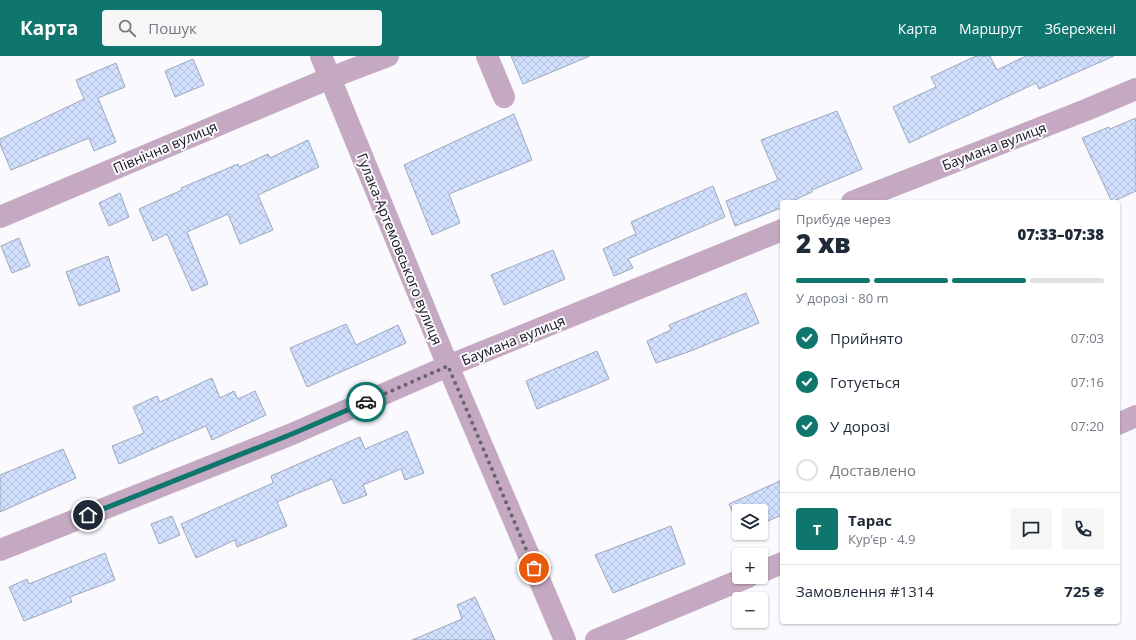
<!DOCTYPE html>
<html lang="uk">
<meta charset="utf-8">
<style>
:root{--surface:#fff;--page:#f6f6f7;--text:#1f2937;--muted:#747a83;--line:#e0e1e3;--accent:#0f766e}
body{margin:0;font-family:"Open Sans",sans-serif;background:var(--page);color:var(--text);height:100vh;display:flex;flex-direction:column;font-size:15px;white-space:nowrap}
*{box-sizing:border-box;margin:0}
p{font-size:13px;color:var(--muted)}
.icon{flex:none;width:22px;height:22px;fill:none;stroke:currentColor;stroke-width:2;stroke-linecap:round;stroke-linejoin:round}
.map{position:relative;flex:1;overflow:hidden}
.details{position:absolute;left:780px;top:144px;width:340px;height:424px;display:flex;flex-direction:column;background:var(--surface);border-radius:4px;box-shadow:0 1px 3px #0004}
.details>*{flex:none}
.controls{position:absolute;left:732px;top:448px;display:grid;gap:8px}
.controls a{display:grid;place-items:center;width:36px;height:36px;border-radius:4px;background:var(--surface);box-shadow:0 1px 3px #0004;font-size:20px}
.pin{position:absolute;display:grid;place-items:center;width:34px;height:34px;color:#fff;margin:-17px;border:2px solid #fff;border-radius:50%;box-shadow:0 1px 4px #0007}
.courier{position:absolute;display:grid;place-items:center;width:40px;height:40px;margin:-20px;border:3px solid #0f766e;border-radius:50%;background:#fff;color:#222;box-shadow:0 1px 5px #0007}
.summary em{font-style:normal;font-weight:800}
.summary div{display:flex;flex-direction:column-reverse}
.summary{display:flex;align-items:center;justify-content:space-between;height:68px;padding:0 16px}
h1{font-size:26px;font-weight:800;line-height:30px}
.bar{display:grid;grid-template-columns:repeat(4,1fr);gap:6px 4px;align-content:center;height:48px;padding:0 16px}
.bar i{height:5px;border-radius:3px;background:var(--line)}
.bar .current{background:var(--accent)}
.bar p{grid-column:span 4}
.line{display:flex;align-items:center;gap:10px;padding:0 16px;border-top:1px solid var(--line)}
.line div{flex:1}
.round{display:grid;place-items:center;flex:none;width:42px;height:42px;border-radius:4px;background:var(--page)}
ol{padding:0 16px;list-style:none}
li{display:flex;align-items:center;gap:12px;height:44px}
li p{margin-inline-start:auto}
li .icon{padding:4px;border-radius:50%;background:var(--accent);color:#fff;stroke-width:4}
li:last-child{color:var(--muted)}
li i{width:22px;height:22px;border:2px solid var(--line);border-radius:50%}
header{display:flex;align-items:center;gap:24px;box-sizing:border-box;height:56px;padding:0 20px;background:var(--accent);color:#fff}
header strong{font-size:19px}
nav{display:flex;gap:22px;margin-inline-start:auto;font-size:14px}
.search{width:280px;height:36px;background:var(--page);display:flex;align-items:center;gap:10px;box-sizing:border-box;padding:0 14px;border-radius:4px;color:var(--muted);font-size:15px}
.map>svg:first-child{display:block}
.building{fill:url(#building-cross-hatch);stroke:#9ea8bc}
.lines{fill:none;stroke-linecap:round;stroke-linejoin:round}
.minor{stroke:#c5a9c2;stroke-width:22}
.done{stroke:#67656c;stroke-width:4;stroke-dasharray:0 7.2}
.route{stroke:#0f766e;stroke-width:5}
.labels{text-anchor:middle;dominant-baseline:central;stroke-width:4;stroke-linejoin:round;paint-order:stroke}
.street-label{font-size:14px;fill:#18161e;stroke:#faf9fd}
</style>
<header>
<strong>Карта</strong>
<div class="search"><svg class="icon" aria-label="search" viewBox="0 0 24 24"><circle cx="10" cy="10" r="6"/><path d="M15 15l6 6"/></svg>Пошук</div>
<nav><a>Карта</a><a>Маршрут</a><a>Збережені</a></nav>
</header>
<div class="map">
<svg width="1136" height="584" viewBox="0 0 1136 584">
<defs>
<pattern id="building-cross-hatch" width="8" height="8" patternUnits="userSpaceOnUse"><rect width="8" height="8" fill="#d1e0fe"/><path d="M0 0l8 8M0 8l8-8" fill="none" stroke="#b3bfd9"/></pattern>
</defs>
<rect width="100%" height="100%" fill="#faf9fd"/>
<path class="building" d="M511,0H590L523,28Z
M976,0H990L997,14L1026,0H1114L1039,33L1036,27L909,87L893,51L936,31L931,21Z
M193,3L204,29L175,41L165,15Z
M116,7L125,31L98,42L116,86L94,95L89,82L11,114L0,88V83L84,43L76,24Z
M837,55L862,113L812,134V136L790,146H782L781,152L735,170L726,145L778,124L761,84Z
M514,58L532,104L449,138L460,167L432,179L404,109Z
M1136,62V135L1112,146L1082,82L1109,71L1110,73Z
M308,84L319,111L258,139L273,174L240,188L228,158L187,176L208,228L192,235L167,178L153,185L139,153L182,134L181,132L238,108L239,111L268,98L270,102Z
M713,130L725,161L628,203L633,212L614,220L603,193L636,178L631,166Z
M120,137L129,161L109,170L99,147Z
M19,182L30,210L12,217L1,190Z
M553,194L565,223L504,249L491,219Z
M108,200L120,235L79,250L66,216Z
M746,237L759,267L688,296L656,307L647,285L671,274L669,269Z
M346,268L356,289L398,269L406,287L307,331L290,292Z
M597,295L609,323L537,353L526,325Z
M212,322L220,342L234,335L238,343L255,335L266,359L212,384L206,370L119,408L112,390L144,377L133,351L157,340L160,346Z
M407,375L424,417L405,424L401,413L363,429L367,439L343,448L332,423L277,446L287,470L237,491L235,484L196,502L181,468L273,427L271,420L360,381L365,393Z
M63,393L76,422L0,456V419Z
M782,424V459L761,468V455H739V471L729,448Z
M172,460L180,479L159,488L151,468Z
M671,470L685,508L613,537L595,499Z
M105,497L115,524L70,541L72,546L24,565L9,531L27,523L29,528Z
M475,541L495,584H412L462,563L457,549Z"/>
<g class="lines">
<path class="minor" d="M321,0L448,310L565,584
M487,0L504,41
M852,146L1086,54L1136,33
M0,161L330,22L388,0
M1118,368L1136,360
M0,494L292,378L448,310L782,174
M761,516L782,507
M596,584L748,521"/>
</g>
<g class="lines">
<path class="done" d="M366,346L448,310L534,512"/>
<path class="route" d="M88,459L292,378L366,346"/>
</g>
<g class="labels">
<g class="street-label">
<text transform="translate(994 90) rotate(-21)">Баумана вулиця</text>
<text transform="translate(165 91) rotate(-23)">Північна вулиця</text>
<text transform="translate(400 193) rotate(68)">Гулака-Артемовського вулиця</text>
<text transform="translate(513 284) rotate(-22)">Баумана вулиця</text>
</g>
</g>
</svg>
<div class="controls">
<a><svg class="icon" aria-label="layers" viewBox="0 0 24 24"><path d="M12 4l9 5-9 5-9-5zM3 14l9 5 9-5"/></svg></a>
<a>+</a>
<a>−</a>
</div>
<div class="pin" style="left:534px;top:512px;background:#ea580c"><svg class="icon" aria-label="bag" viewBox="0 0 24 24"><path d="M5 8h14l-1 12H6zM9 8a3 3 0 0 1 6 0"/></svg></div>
<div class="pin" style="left:88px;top:459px;background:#1f2937"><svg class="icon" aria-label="home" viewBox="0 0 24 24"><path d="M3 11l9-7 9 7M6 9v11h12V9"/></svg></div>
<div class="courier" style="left:366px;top:346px"><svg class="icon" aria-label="car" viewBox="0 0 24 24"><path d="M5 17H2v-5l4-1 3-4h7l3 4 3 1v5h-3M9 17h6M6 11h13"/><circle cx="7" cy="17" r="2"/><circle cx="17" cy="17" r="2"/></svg></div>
<section class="details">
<div class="summary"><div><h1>2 хв</h1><p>Прибуде через</p></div><em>07:33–07:38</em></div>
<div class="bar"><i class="current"></i><i class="current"></i><i class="current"></i><i></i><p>У дорозі · 80 m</p></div>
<ol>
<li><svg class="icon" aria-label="check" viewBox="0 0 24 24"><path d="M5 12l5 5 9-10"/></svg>Прийнято<p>07:03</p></li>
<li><svg class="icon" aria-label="check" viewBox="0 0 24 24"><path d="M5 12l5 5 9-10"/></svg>Готується<p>07:16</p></li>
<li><svg class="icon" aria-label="check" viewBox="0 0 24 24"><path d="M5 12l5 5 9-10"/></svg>У дорозі<p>07:20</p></li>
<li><i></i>Доставлено</li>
</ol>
<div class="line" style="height:72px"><b class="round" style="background:var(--accent);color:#fff">Т</b><div><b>Тарас</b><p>Кур’єр · 4.9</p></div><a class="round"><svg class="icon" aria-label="chat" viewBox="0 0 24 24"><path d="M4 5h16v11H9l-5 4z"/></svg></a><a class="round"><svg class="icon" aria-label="phone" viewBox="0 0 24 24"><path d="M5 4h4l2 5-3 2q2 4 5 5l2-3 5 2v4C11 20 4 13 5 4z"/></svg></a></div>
<div class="line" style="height:52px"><div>Замовлення #1314</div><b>725 ₴</b></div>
</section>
</div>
